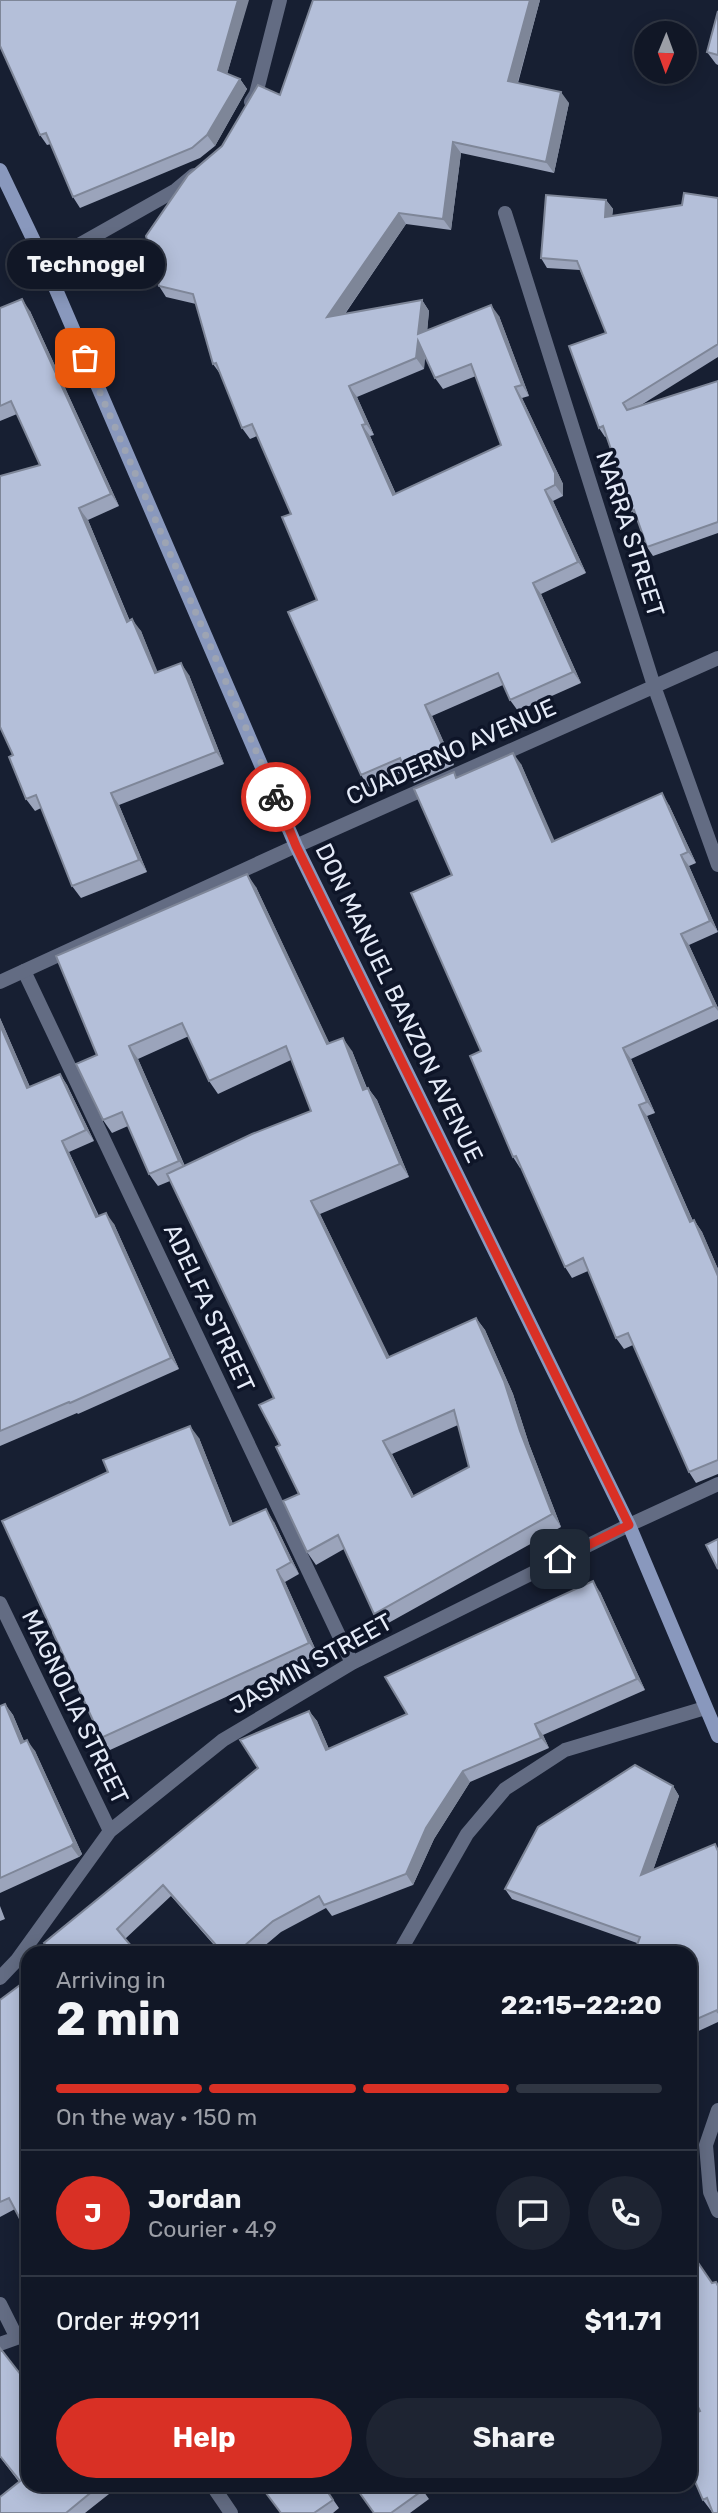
<!DOCTYPE html>
<meta charset="utf-8">
<style>
:root{--surface:#111726;--page:#1e2432;--text:#f1f3f6;--muted:#9c9fa7;--line:#303643;--accent:#d93025}
body{margin:0;font-family:Rubik,sans-serif;background:var(--page);color:var(--text);height:100vh;display:flex;flex-direction:column;font-size:26px;white-space:nowrap}
*{box-sizing:border-box;margin:0}
p{font-size:23px;color:var(--muted)}
.icon{flex:none;width:38px;height:38px;fill:none;stroke:currentColor;stroke-width:2;stroke-linecap:round;stroke-linejoin:round}
.map{position:relative;flex:1;overflow:hidden}
.side{position:absolute;left:21px;top:1946px;width:676px;height:546px;display:flex;flex-direction:column;background:var(--surface);border-radius:21px;box-shadow:0 4px 18px #0003,0 0 0 2px var(--line)}
.side>*{flex:none}
.needle{width:46px;rotate:181deg}
.buttons{position:absolute;left:634px;top:21px;display:grid;gap:14px}
.buttons a{display:grid;place-items:center;width:63px;height:63px;border-radius:50%;background:var(--surface);box-shadow:0 4px 18px #0003,0 0 0 2px var(--line);font-size:35px}
.pin{position:absolute;display:grid;place-items:center;width:60px;height:60px;color:#fff;margin:-30px;border-radius:14px;box-shadow:0 4px 10px #0006}
.courier{position:absolute;display:grid;place-items:center;width:70px;height:70px;margin:-35px;border:5px solid #d93025;border-radius:50%;background:#fff;color:#222;box-shadow:0 2px 9px #0007}
.bubble{position:absolute;height:49px;border-radius:24px;background:var(--surface);box-shadow:0 4px 18px #0003,0 0 0 2px var(--line);font-size:23px;font-weight:700;line-height:49px;text-align:center}
.head em{font-style:normal;font-weight:700}
.head div{display:flex;flex-direction:column-reverse}
.head{display:flex;align-items:center;justify-content:space-between;height:119px;padding:0 35px}
h1{font-size:46px;font-weight:700;line-height:52px}
.bar{display:grid;grid-template-columns:repeat(4,1fr);gap:10px 7px;align-content:center;height:84px;padding:0 35px}
.bar i{height:9px;border-radius:5px;background:var(--line)}
.bar .selected{background:var(--accent)}
.bar p{grid-column:span 4}
.line{display:flex;align-items:center;gap:18px;padding:0 35px;border-top:2px solid var(--line)}
.line div{flex:1}
.round{display:grid;place-items:center;flex:none;width:74px;height:74px;border-radius:37px;background:var(--page)}
.primary-button{display:flex;gap:14px;margin-top:auto;padding:14px 35px}
.primary-button a{flex:1;height:80px;border-radius:42px;background:var(--accent);color:#fff;font-size:28px;font-weight:700;line-height:80px;text-align:center}
.primary-button a+a{background:var(--page);color:var(--text)}
.map>svg:first-child{display:block}
.lines{fill:none;stroke-linecap:round;stroke-linejoin:round}
.minor{stroke:#636c83;stroke-width:14}
.tertiary{stroke:#636c83;stroke-width:14}
.secondary{stroke:#8998bd;stroke-width:14}
.wall{fill:#9ba4bb;fill-rule:evenodd}
.shaded-wall{fill:#7e8698}
.building{fill:#b4bfd9;stroke:#7e8698;stroke-width:2;fill-rule:evenodd}
.done{stroke:#9da4b3;stroke-width:7;stroke-dasharray:0 12.6}
.route{stroke:#d93025;stroke-width:9}
.labels{text-anchor:middle;dominant-baseline:central;stroke-width:7;stroke-linejoin:round;paint-order:stroke}
.street-label{font-size:24px;fill:#e5ebf8;stroke:#0e1528}
</style>
<div class="map">
<svg width="718" height="2513" viewBox="0 0 718 2513">
<rect width="100%" height="100%" fill="#171f32"/>
<g class="lines">
<path class="minor" d="M251,102L256,94L280,0
M505,213L654,686L718,865
M45,264L176,190L194,175
M296,846L718,658
M24,971L352,1663
M0,1603L110,1831
M399,1953L467,1834L505,1789L565,1750L705,1708
M0,1978L17,1960L110,1831L223,1740L352,1663L629,1525L718,1484
M718,2110L706,2145L710,2192L718,2211
M0,2304L17,2338
M0,2344L28,2334
M212,2485L231,2513"/>
<path class="tertiary" d="M0,982L296,846"/>
<path class="secondary" d="M0,170L45,264L296,846L629,1525L718,1736"/>
</g>
<path class="wall" d="M540,0L518,83L569,103L554,173L461,153L451,230L406,224L345,314L422,300L429,311L427,331L499,316L529,396L522,398L563,484V496L553,501L586,573L541,594L581,683L518,711L510,700L503,685L432,716L454,765L414,783L406,771L369,787L361,775L317,600L291,514L257,436L250,439L242,428L221,375L213,364L196,304L166,297L159,286L222,146L280,95ZM425,357L435,378L443,389L476,376L501,445L396,494L370,436L374,435L357,397L424,369Z
M247,4L227,74L240,79L247,89L215,146L200,158L80,208L73,197L51,144L47,145L40,135Z
M718,11V65L716,64L707,52Z
M718,198V357L638,407L718,381V533L653,556L647,547L636,516L632,511L607,436L605,437L599,428L606,333L580,270L547,268L541,258L606,200L613,209L612,216L682,205Z
M0,308L30,311L119,506L88,520L130,621L141,631L157,672L189,675L224,764L119,805L147,872L81,898L72,886L41,808L35,811L26,799L13,755L40,465L17,414L0,421Z
M521,764L554,841L669,805L696,863L689,866L718,932L689,945L718,1008V1019L631,1059L655,1113L647,1116L693,1221L694,1220L702,1232L718,1269V1474L696,1483L689,1472L633,1345L624,1349L616,1338L588,1271L572,1278L565,1267L521,1168H520L513,1157L481,1051L452,875L458,777Z
M256,887L329,1043L352,1051L367,1088H368L377,1100L409,1177L320,1214L389,1357L476,1318L485,1330L513,1394L529,1444L561,1527L383,1626L374,1614L344,1549L316,1565L307,1552L299,1494L280,1445L274,1398L170,1181L158,1186L149,1174L128,1126L112,1133L103,1120L97,1055ZM189,1036L209,1081L218,1094L291,1060L311,1111L185,1166L138,1059ZM458,1425L469,1467L414,1496L392,1454Z
M0,1018L30,1087L60,1074L67,1085L94,1141L69,1152L99,1216L114,1224L179,1369L78,1414L77,1413L0,1446Z
M199,1438L233,1524L274,1522L299,1574L285,1582L318,1655L110,1750L101,1738Z
M600,1592L645,1690L543,1735L549,1748L470,1782L434,1839L413,1885L332,1916L326,1908L281,1932L256,1953H221L171,1896L125,1939L137,1953H51L44,1943L258,1768L309,1711L317,1721L329,1749L407,1714Z
M5,1704L13,1715L24,1741L35,1751L82,1854L79,1857L0,1893V1706Z
M673,1786L679,1796L653,1870L715,1844L718,1849V2022L690,2035V1953L637,1943L512,1899L505,1889Z
M0,1906L5,1919L0,1921Z
M28,1979V2234L15,2209L0,2217V2000Z
M716,2282L718,2285V2513L712,2512L703,2500L700,2411L712,2283Z
M0,2348L28,2485H103L109,2494L85,2513H0L19,2482L0,2457Z
M323,2485L339,2508L333,2513H280Z
M419,2485L429,2499L410,2513H374Z"/>
<path class="shaded-wall" d="M238,0H249L225,81L218,70Z
M530,0H540L515,92L508,81Z
M240,79L247,89L215,146L207,135Z
M561,92L569,103L554,173L546,162Z
M453,142L461,153L451,230L443,219Z
M606,200L613,209L611,226L605,217Z
M399,213L406,224L335,328L327,317Z
M22,299L30,311L119,506L111,494Z
M422,300L429,311L426,345L418,334Z
M491,305L499,316L529,396L522,385Z
M418,341L425,352L424,369L416,358Z
M349,386L357,397L374,435L366,424Z
M515,387L522,398L563,484V496L555,485Z
M362,425L370,436L401,506L393,495Z
M545,490L553,501L586,573L578,562Z
M79,508L88,520L135,634L127,622Z
M533,583L541,594L581,683L573,672Z
M132,619L141,631L163,685L155,673Z
M181,663L189,675L224,764L216,752Z
M425,705L432,716L454,765L446,754Z
M513,753L521,764L560,853L552,842Z
M111,793L119,805L147,872L139,860Z
M662,793L669,805L696,863L688,852Z
M681,855L689,866L718,932L710,921Z
M247,874L256,887L336,1057L327,1044Z
M681,934L689,945L718,1008V1011L714,1006Z
M0,1018L35,1099L27,1088L0,1025Z
M343,1038L352,1051L372,1102L363,1090Z
M129,1046L138,1059L188,1174L179,1161Z
M623,1048L631,1059L655,1113L647,1102Z
M60,1074L67,1085L94,1141L86,1130Z
M368,1088L377,1100L409,1177L400,1164Z
M639,1105L647,1116L698,1233L690,1222Z
M62,1141L69,1152L104,1229L96,1217Z
M311,1201L320,1214L396,1370L387,1358Z
M106,1213L114,1224L179,1369L171,1358Z
M694,1220L702,1232L718,1269V1276Z
M476,1318L485,1330L513,1394L529,1444L561,1527L552,1514Z
M190,1426L199,1438L238,1537L230,1525Z
M383,1441L392,1454L421,1510L412,1497Z
M266,1509L274,1522L299,1574L291,1562Z
M277,1570L285,1582L318,1655L309,1643Z
M593,1581L600,1592L645,1690L637,1679Z
M5,1704L13,1715L29,1754L21,1743Z
M309,1711L317,1721L334,1761L326,1750Z
M535,1724L543,1735L549,1748L541,1738Z
M27,1740L35,1751L82,1854L79,1857L71,1846Z
M463,1771L470,1782L434,1839L413,1885L406,1874L426,1828Z
M673,1786L679,1796L648,1885L641,1875Z"/>
<path class="building" d="M0,0H238L218,70L240,79L207,135L192,148L73,197L46,133L40,135L0,46Z
M313,0H530L508,81L561,92L546,162L453,142L443,219L399,213L327,317L422,300L418,334L491,305L522,385L515,387L555,473V485L545,490L578,562L533,583L573,672L510,700L498,673L425,705L446,754L406,772L400,758L361,775L288,612L317,600L282,517L291,514L252,424L242,428L216,363L213,364L193,294L159,286L146,236L188,175L222,146L258,85L280,95ZM418,341L435,378L471,364L501,445L393,495L362,425L366,424L349,386L416,358Z
M718,11V55L707,52Z
M684,193L718,198V344L623,403L627,410L718,381V522L647,547L634,510L632,511L603,426L599,428L569,346L606,333L577,261L541,258L546,195L606,200L605,217L682,205Z
M22,299L111,494L79,508L127,622L132,619L155,673L181,663L216,752L111,793L139,860L72,886L36,795L26,799L9,757L13,755L0,727V476L40,465L11,401L0,406V308Z
M513,753L552,842L662,793L688,852L681,855L710,921L681,934L714,1006L623,1048L647,1102L639,1105L690,1222L694,1220L718,1276V1460L689,1472L628,1333L616,1338L583,1258L565,1267L516,1156L513,1157L470,1056L481,1051L411,893L452,875L414,789L454,772L456,778Z
M247,874L327,1044L343,1038L363,1090L368,1088L400,1164L311,1201L387,1358L476,1318L504,1381L520,1431L552,1514L374,1614L338,1535L307,1552L283,1501L299,1494L276,1447L280,1445L259,1405L274,1398L167,1174L252,1134L311,1111L286,1046L209,1081L182,1023L129,1046L179,1161L149,1174L122,1112L103,1120L76,1064L97,1055L56,956ZM454,1410L469,1467L412,1497L383,1441Z
M0,1025L27,1088L60,1074L86,1130L62,1141L96,1217L106,1213L171,1358L70,1403L69,1402L0,1431Z
M190,1426L230,1525L266,1509L291,1562L277,1570L309,1643L101,1738L2,1521L108,1472L103,1460Z
M718,1539V1569L706,1545Z
M593,1581L637,1679L535,1724L541,1738L463,1771L426,1828L406,1874L324,1905L319,1896L273,1921L236,1953H223L163,1885L117,1929L137,1953H52L44,1943L258,1768L240,1740L309,1711L326,1750L407,1714L385,1677Z
M5,1704L21,1743L27,1740L74,1843L71,1846L0,1878V1706Z
M635,1765L673,1786L641,1875L715,1844L718,1851V2013L717,2010L690,2022V1953H634L640,1937L505,1889L538,1827Z
M474,1948L485,1953H472Z
M28,1979V2114L23,2116L28,2126V2234L9,2198L0,2202V2000Z
M690,2251L712,2283L716,2282L718,2286V2513H713L707,2498L703,2500L690,2470V2416L700,2411L690,2390Z
M0,2348L28,2384V2485H100L66,2513H0V2497L20,2481L0,2456Z
M260,2485H323L333,2500L314,2513H281Z
M354,2485H419L423,2490L391,2513H374Z"/>
<g class="lines">
<path class="done" d="M85,358L276,797"/>
<path class="route" d="M276,797L296,846L629,1525L560,1559"/>
</g>
<g class="labels">
<g class="street-label">
<text transform="translate(630 534) rotate(72)">NARRA STREET</text>
<text transform="translate(451 752) rotate(-24)">CUADERNO AVENUE</text>
<text transform="translate(399 1003) rotate(64)">DON MANUEL BANZON AVENUE</text>
<text transform="translate(209 1308) rotate(65)">ADELFA STREET</text>
<text transform="translate(311 1664) rotate(-29)">JASMIN STREET</text>
<text transform="translate(75 1707) rotate(64)">MAGNOLIA STREET</text>
</g>
</g>
</svg>
<div class="buttons">
<a><svg class="needle" viewBox="-14 -14 28 28"><path d="M0-13l5 13h-10z" fill="#e53935"/><path d="M0 13l5-13h-10z" fill="#9c9fa7"/></svg></a>
</div>
<div class="pin" style="left:85px;top:358px;background:#ea580c"><svg class="icon" aria-label="bag" viewBox="0 0 24 24"><path d="M5 8h14l-1 12H6zM9 8a3 3 0 0 1 6 0"/></svg></div>
<div class="pin" style="left:560px;top:1559px;background:#1f2937"><svg class="icon" aria-label="home" viewBox="0 0 24 24"><path d="M3 11l9-7 9 7M6 9v11h12V9"/></svg></div>
<div class="courier" style="left:276px;top:797px"><svg class="icon" aria-label="bike" viewBox="0 0 24 24"><circle cx="6" cy="16" r="4"/><circle cx="18" cy="16" r="4"/><path d="M6 16l4-8h5l3 8M10 8l3 8H6M13 5h3"/></svg></div>
<div class="bubble" style="left:7px;top:240px;width:158px">Technogel</div>
<section class="side">
<div class="head"><div><h1>2 min</h1><p>Arriving in</p></div><em>22:15–22:20</em></div>
<div class="bar"><i class="selected"></i><i class="selected"></i><i class="selected"></i><i></i><p>On the way · 150 m</p></div>
<div class="line" style="height:126px"><b class="round" style="background:var(--accent);color:#fff">J</b><div><b>Jordan</b><p>Courier · 4.9</p></div><a class="round"><svg class="icon" aria-label="chat" viewBox="0 0 24 24"><path d="M4 5h16v11H9l-5 4z"/></svg></a><a class="round"><svg class="icon" aria-label="phone" viewBox="0 0 24 24"><path d="M5 4h4l2 5-3 2q2 4 5 5l2-3 5 2v4C11 20 4 13 5 4z"/></svg></a></div>
<div class="line" style="height:91px"><div>Order #9911</div><b>$11.71</b></div>
<div class="primary-button"><a>Help</a><a>Share</a></div>
</section>
</div>
